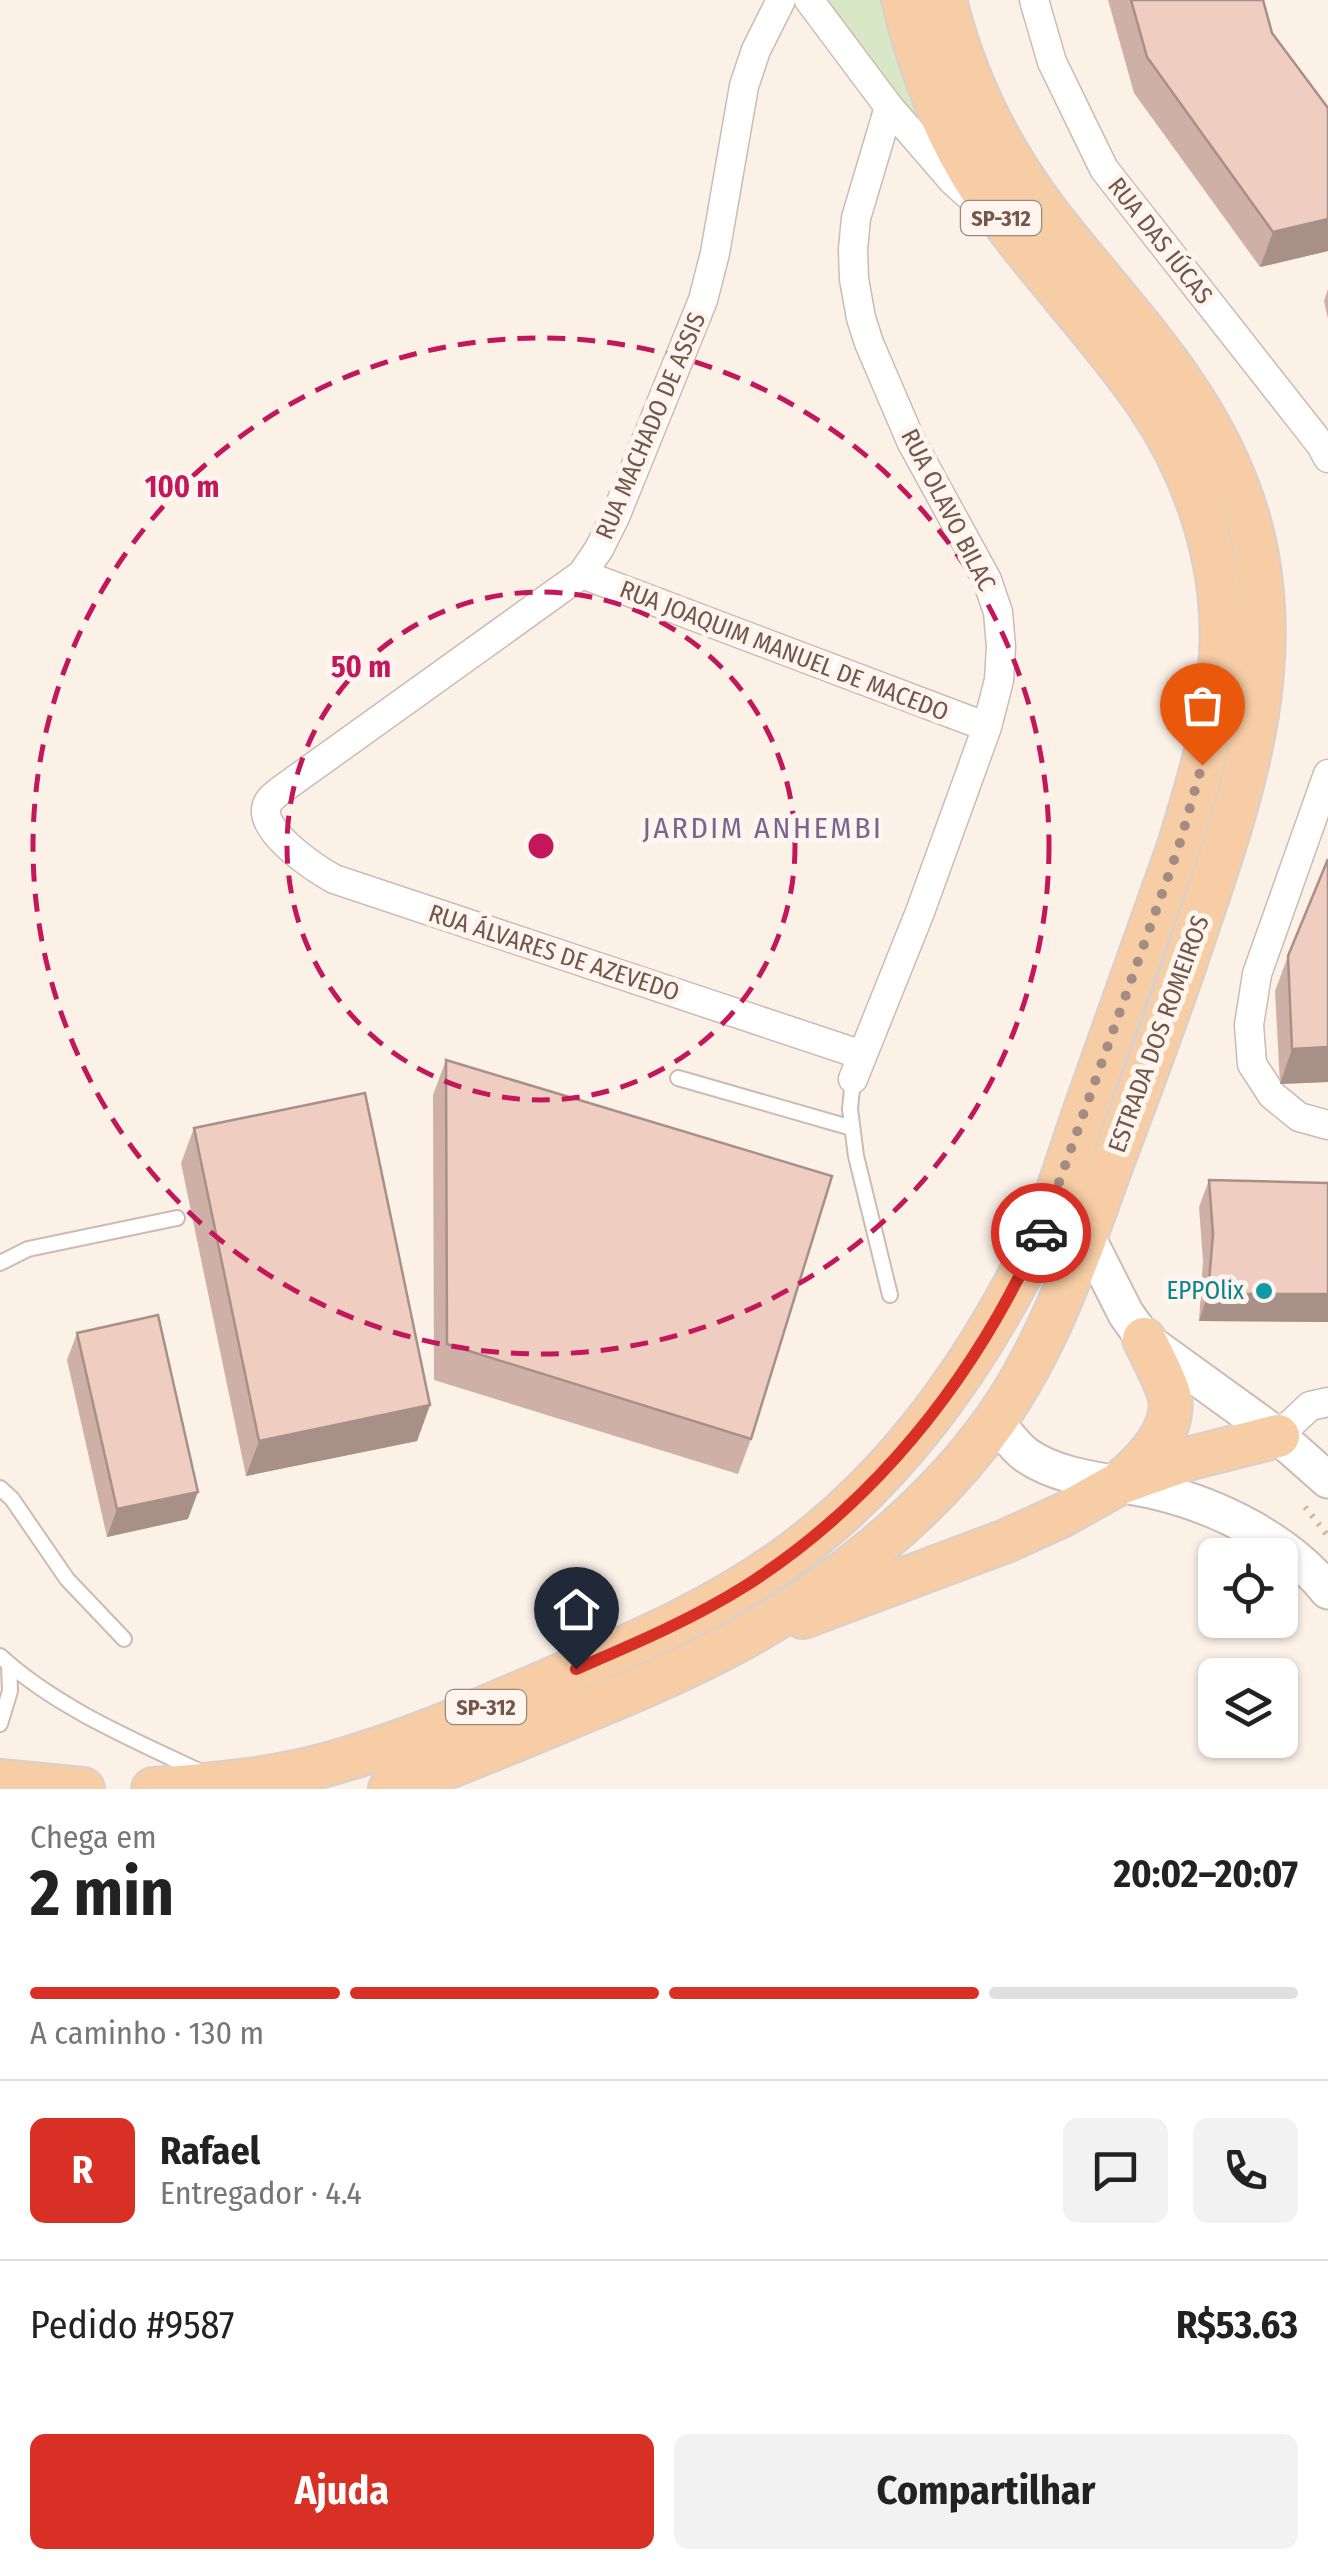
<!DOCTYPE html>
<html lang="pt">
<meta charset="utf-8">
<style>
:root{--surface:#fff;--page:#f2f2f2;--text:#222;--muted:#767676;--line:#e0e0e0;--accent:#d93025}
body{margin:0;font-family:"Fira Sans Condensed",sans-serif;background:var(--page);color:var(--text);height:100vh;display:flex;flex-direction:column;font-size:38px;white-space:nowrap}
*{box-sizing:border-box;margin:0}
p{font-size:32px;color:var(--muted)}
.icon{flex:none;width:55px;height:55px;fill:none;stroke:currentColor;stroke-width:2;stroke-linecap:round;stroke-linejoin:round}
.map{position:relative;height:1789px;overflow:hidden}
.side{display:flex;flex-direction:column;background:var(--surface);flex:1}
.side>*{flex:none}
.tools{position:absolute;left:1198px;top:1538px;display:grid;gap:20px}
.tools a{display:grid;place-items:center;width:100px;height:100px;border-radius:15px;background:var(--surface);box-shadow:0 2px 8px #0004;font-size:50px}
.pin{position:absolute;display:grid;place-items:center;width:85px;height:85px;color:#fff;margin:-102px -42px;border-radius:50% 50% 50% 0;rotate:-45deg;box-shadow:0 0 10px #0007}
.pin .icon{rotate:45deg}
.courier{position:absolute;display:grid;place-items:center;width:100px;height:100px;margin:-50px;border:8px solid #d93025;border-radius:50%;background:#fff;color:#222;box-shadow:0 2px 12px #0007}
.overview em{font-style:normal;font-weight:700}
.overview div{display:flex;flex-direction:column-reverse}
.overview{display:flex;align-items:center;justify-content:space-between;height:170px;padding:0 30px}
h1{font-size:65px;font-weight:700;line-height:75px}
.bar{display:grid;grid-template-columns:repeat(4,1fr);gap:15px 10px;align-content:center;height:120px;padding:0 30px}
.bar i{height:12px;border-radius:8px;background:var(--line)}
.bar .current{background:var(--accent)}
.bar p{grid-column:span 4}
.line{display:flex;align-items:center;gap:25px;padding:0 30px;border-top:2px solid var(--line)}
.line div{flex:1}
.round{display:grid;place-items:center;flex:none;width:105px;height:105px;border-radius:15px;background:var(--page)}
.cta{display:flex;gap:20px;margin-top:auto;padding:20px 30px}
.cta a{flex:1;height:115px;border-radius:15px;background:var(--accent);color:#fff;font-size:40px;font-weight:700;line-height:115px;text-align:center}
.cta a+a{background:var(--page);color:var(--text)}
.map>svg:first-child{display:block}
.green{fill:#d8e8c6}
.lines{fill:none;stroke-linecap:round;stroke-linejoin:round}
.service-casing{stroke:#cfbab1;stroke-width:18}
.minor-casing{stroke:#cfbab1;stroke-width:31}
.tertiary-casing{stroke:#cfbab1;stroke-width:39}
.primary-casing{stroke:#d8d0cd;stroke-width:46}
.path{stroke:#d4b0a3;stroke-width:6;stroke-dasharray:2.5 8;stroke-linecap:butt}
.service{stroke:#fff;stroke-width:14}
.minor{stroke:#fff;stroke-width:28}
.tertiary{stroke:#fff;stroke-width:35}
.primary{stroke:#f6cda4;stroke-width:42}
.wall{fill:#ceb0a6}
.shaded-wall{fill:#a79087}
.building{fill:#efcdc1;stroke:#a79087;stroke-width:2.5}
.done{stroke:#a38c83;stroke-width:10;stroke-dasharray:0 18}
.route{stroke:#d93025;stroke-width:12}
.ring{fill:none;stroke:#c2185b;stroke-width:5;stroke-dasharray:18 12}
.culture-dot{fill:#0f9aa8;stroke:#fef6ee;stroke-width:4}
.labels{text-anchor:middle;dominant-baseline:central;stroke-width:10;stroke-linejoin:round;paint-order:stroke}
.shield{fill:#fef6ee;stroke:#9d867d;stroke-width:2.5}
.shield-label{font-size:22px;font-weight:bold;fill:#74564d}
.street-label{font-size:25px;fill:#74564d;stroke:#fef6ee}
.culture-label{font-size:25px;fill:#0d838f;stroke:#fef6ee;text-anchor:end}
.quarter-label{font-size:30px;letter-spacing:2.5px;fill:#7b6590;stroke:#fef6ee}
.centre{fill:#c2185b;stroke:#fef6ee;stroke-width:5}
.ring-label{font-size:30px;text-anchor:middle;font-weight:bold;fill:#c2185b;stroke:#fef6ee;stroke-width:10;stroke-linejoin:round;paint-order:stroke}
</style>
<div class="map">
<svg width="1328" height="1789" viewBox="0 0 1328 1789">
<rect width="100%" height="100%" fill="#fbf1e7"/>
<path class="green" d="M829,0H883L933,149L839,22Z"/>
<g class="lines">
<defs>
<path id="service" d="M678,1078L852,1128
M853,1079L850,1109L856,1156L890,1295
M0,1263L28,1249L177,1218
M0,1488L12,1499L67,1579L124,1639
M0,1656C57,1708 132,1739 201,1772
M0,1724L10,1691L9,1664"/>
<path id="minor" d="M781,0L756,50L744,86L715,253L703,300L615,517L599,549L582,574L281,790C274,796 267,800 266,809C263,834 316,869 334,879L862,1055
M809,0L889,107L953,181L973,199
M1034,0L1052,62L1104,169L1321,445L1328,458
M582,574L987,727
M1328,774L1257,974L1249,1025L1252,1064L1272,1095L1299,1117L1328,1125
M853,1079L920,912L987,727L999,680L1001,647L998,612L987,580L911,441L869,343L861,318L854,279L853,249L856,218L889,107
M1278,1436L1310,1406L1328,1402"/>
<path id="tertiary" d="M1086,1235L1126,1314L1144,1339L1278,1436L1328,1480
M995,1421C1005,1432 1014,1446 1026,1455C1063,1481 1116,1481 1159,1492C1220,1507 1288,1541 1328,1591"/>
<path id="primary" d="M1124,1479C1146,1460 1175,1431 1170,1398C1167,1383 1151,1354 1144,1339
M803,1617L1006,1541L1063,1515L1120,1483L1191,1458L1278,1436
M0,1781L83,1789
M153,1789C211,1785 269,1780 325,1765C404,1744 478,1711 552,1679C636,1643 719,1608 793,1553C887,1483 959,1388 1014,1286C1022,1270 1032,1255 1039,1239C1057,1198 1070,1153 1085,1110C1116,1022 1148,934 1179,846C1198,783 1218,720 1221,654C1226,566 1197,476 1148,404C1098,331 1034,268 985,195C945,136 920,69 903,0
M390,1789C448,1768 504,1745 561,1721C617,1698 673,1675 728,1646C827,1594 932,1511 997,1418C1050,1342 1079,1255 1110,1169C1138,1094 1167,1019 1192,943C1240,801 1293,658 1245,508C1207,389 1123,311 1049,215C1000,151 964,78 945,0"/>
</defs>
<use href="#service" class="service-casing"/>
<use href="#minor" class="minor-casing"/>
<use href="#tertiary" class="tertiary-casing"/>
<use href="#primary" class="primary-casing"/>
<path class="path" d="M1305,1507L1328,1536"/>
<use href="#service" class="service"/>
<use href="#minor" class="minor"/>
<use href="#tertiary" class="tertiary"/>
<use href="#primary" class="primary"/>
</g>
<path class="wall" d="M1108,0H1263L1272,33L1328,108V251L1260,267L1134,93Z
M1328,289V319L1324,301Z
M1288,956L1328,1082L1280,1084L1275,991Z
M446,1060L751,1439L738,1474L434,1380L433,1095Z
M194,1128L430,1405L417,1441L246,1476L181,1163Z
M1209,1180L1328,1183V1322L1199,1321L1203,1261L1199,1207Z
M77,1333L188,1519L107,1537L67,1360Z"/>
<path class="shaded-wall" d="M1328,219V251L1260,267L1273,232Z
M1328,1047V1082L1280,1084L1292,1049Z
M1208,1294H1328V1322L1199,1321Z
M430,1405L417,1441L246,1476L259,1441Z
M198,1492L188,1519L107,1537L117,1509Z"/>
<path class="building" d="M1131,0H1263L1272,33L1328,108V219L1273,232L1147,57Z
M1328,859V1047L1292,1049L1288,956Z
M446,1060L832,1176L751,1439L447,1344Z
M365,1093L430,1405L259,1441L194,1128Z
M1209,1180L1328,1183V1294H1208L1213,1234Z
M158,1315L198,1492L117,1509L77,1333Z"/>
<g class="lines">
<path class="done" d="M1041,1233L1179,846L1202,765"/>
<path class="route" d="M576,1669C634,1644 693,1619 747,1585C859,1513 947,1411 1010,1294C1020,1274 1033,1254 1041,1233"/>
</g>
<g class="ring">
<circle cx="541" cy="846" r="254"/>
<circle cx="541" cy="846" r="508"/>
</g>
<circle class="culture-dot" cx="1264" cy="1291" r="10"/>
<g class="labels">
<g class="shield">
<rect x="961" y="201" width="80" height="34" rx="8"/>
<rect x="446" y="1690" width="80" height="34" rx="8"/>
</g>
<g class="shield-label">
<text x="1001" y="218">SP-312</text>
<text x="486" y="1707">SP-312</text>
</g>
<g class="street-label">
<text transform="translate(1160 241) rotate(52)">RUA DAS IÚCAS</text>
<text transform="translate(651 426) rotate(-67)">RUA MACHADO DE ASSIS</text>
<text transform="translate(948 510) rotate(63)">RUA OLAVO BILAC</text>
<text transform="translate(784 651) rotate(21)">RUA JOAQUIM MANUEL DE MACEDO</text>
<text transform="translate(554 953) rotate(18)">RUA ÁLVARES DE AZEVEDO</text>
<text transform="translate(1159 1034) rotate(-70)">ESTRADA DOS ROMEIROS</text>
</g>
<g class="culture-label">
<text x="1244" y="1291">EPPOlix</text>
</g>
<g class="quarter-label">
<text x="763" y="828">JARDIM ANHEMBI</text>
</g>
</g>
<circle cx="541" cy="846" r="15" class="centre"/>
<g class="ring-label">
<text x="182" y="497">100 m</text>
<text x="361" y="677">50 m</text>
</g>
</svg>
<div class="tools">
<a><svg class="icon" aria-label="locate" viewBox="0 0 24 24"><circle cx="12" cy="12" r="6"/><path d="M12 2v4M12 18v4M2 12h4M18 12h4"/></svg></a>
<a><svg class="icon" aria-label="layers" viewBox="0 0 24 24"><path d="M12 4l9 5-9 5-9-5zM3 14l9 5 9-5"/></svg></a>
</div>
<div class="pin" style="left:1202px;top:765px;background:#ea580c"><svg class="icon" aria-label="bag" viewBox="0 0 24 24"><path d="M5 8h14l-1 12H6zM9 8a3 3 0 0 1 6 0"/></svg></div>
<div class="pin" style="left:576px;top:1669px;background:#1f2937"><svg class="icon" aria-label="home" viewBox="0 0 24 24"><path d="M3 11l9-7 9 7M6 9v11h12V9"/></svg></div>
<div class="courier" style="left:1041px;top:1233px"><svg class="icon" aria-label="car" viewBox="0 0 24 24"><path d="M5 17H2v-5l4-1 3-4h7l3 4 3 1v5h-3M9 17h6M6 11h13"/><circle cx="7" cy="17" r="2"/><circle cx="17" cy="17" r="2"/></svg></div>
</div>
<section class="side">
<div class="overview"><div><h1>2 min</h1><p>Chega em</p></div><em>20:02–20:07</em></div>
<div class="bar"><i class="current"></i><i class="current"></i><i class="current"></i><i></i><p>A caminho · 130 m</p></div>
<div class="line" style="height:180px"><b class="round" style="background:var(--accent);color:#fff">R</b><div><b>Rafael</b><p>Entregador · 4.4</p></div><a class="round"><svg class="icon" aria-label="chat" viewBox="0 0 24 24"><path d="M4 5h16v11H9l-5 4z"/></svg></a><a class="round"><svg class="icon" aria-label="phone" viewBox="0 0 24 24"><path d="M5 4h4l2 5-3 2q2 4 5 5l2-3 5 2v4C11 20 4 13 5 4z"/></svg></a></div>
<div class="line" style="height:130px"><div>Pedido #9587</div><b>R$53.63</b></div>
<div class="cta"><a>Ajuda</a><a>Compartilhar</a></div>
</section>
